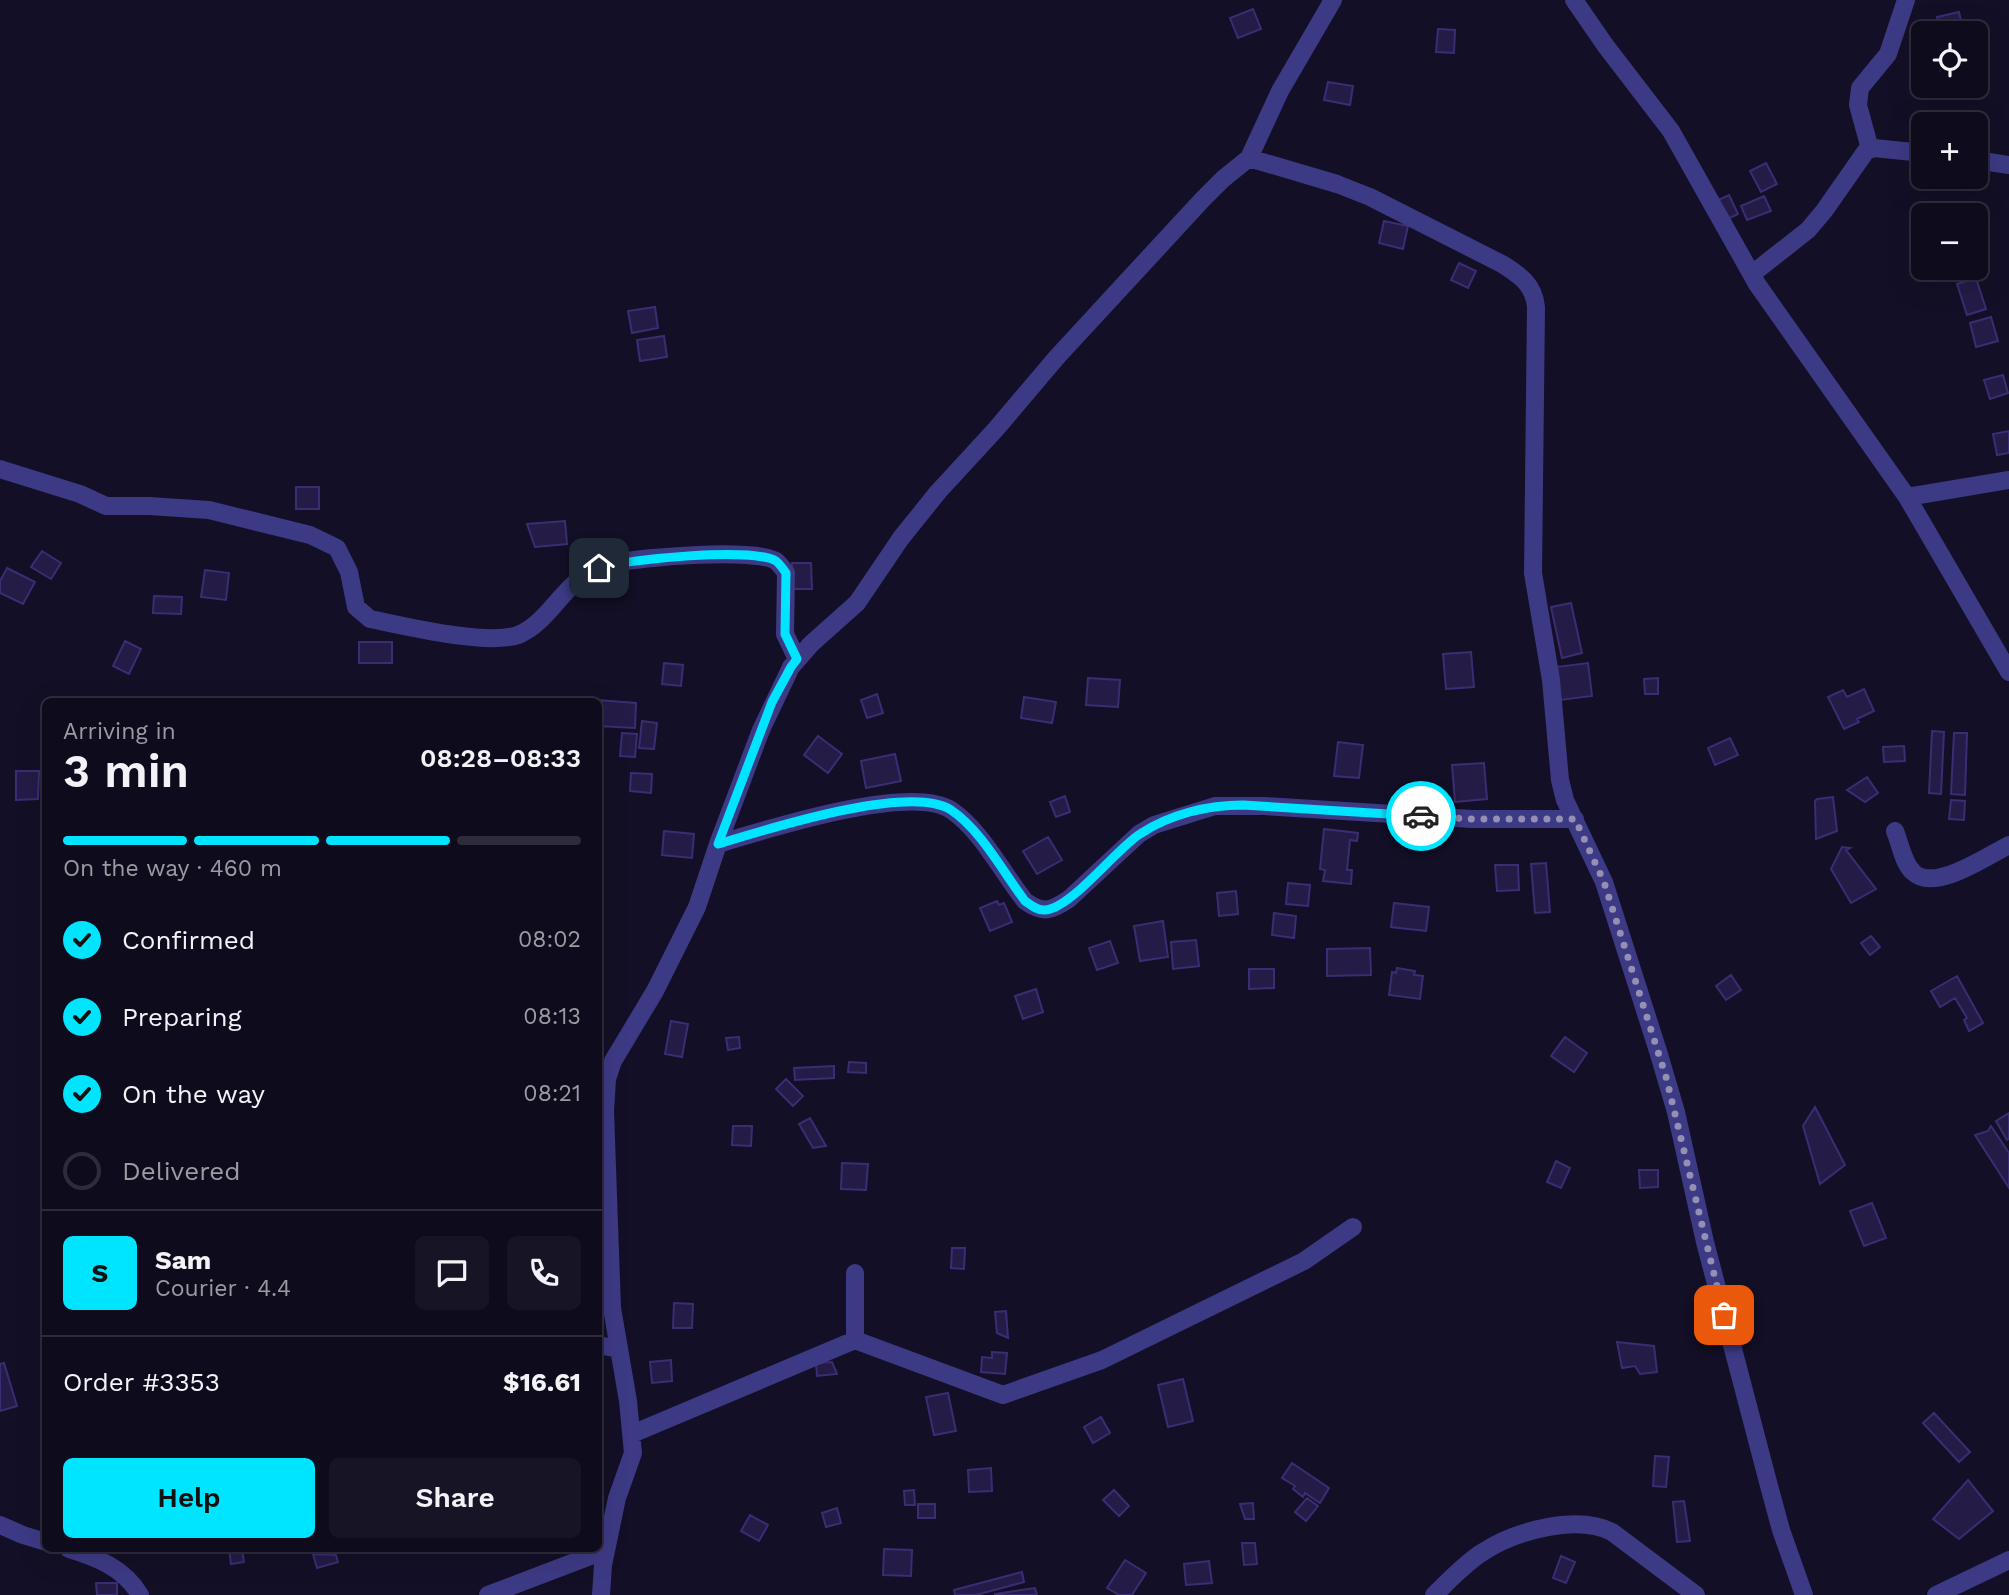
<!DOCTYPE html>
<meta charset="utf-8">
<style>
:root{--surface:#0e0b1c;--page:#171425;--text:#f1f3f6;--muted:#9b9ba3;--line:#2e2b3b;--accent:#00e5ff}
body{margin:0;font-family:"Work Sans",sans-serif;background:var(--page);color:var(--text);height:100vh;display:flex;flex-direction:column;font-size:26px;white-space:nowrap}
*{box-sizing:border-box;margin:0}
p{font-size:23px;color:var(--muted)}
.icon{flex:none;width:38px;height:38px;fill:none;stroke:currentColor;stroke-width:2;stroke-linecap:round;stroke-linejoin:round}
.map{position:relative;flex:1;overflow:hidden}
.panel{position:absolute;left:42px;top:698px;width:560px;height:854px;display:flex;flex-direction:column;background:var(--surface);border-radius:10px;box-shadow:0 7px 28px #0002,0 0 0 2px var(--line)}
.panel>*{flex:none}
.fabs{position:absolute;left:1911px;top:21px;display:grid;gap:14px}
.fabs a{display:grid;place-items:center;width:77px;height:77px;border-radius:10px;background:var(--surface);box-shadow:0 7px 28px #0002,0 0 0 2px var(--line);font-size:35px}
.pin{position:absolute;display:grid;place-items:center;width:60px;height:60px;color:#fff;margin:-30px;border-radius:14px;box-shadow:0 4px 10px #0006}
.courier{position:absolute;display:grid;place-items:center;width:70px;height:70px;margin:-35px;border:5px solid #00e5ff;border-radius:50%;background:#fff;color:#222;box-shadow:0 2px 9px #0007}
.overview em{font-style:normal;font-weight:600}
.overview div{display:flex;flex-direction:column-reverse}
.overview{display:flex;align-items:center;justify-content:space-between;height:119px;padding:0 21px}
h1{font-size:46px;font-weight:600;line-height:52px}
.bar{display:grid;grid-template-columns:repeat(4,1fr);gap:10px 7px;align-content:center;height:84px;padding:0 21px}
.bar i{height:9px;border-radius:5px;background:var(--line)}
.bar .current{background:var(--accent)}
.bar p{grid-column:span 4}
.line{display:flex;align-items:center;gap:18px;padding:0 21px;border-top:2px solid var(--line)}
.line div{flex:1}
.round{display:grid;place-items:center;flex:none;width:74px;height:74px;border-radius:10px;background:var(--page)}
ol{padding:0 21px;list-style:none}
li{display:flex;align-items:center;gap:21px;height:77px}
li p{margin-inline-start:auto}
li .icon{padding:7px;border-radius:50%;background:var(--accent);color:#111;stroke-width:4}
li:last-child{color:var(--muted)}
li i{width:38px;height:38px;border:4px solid var(--line);border-radius:50%}
.primary-button{display:flex;gap:14px;margin-top:auto;padding:14px 21px}
.primary-button a{flex:1;height:80px;border-radius:10px;background:var(--accent);color:#111;font-size:28px;font-weight:600;line-height:80px;text-align:center}
.primary-button a+a{background:var(--page);color:var(--text)}
.map>svg:first-child{display:block}
.building{fill:#241b47;stroke:#3b2d73;stroke-width:2}
.lines{fill:none;stroke-linecap:round;stroke-linejoin:round}
.minor{stroke:#3d3a85;stroke-width:18}
.done{stroke:#948fb3;stroke-width:7;stroke-dasharray:0 12.6}
.route{stroke:#00e5ff;stroke-width:9}
</style>
<div class="map">
<svg width="2009" height="1595" viewBox="0 0 2009 1595">
<rect width="100%" height="100%" fill="#130f26"/>
<path class="building" d="M1253,9L1261,29L1238,38L1230,18Z
M1959,12L1964,33H1942L1937,17Z
M1438,29L1455,30L1454,53L1436,52Z
M1328,82L1353,86L1350,105L1324,100Z
M1766,163L1777,184L1761,192L1750,171Z
M1729,195L1738,214L1724,221L1714,202Z
M1764,196L1771,211L1747,220L1741,206Z
M1384,221L1408,226L1403,249L1379,243Z
M1459,263L1476,271L1468,288L1451,280Z
M1976,278L1986,309L1967,315L1957,284Z
M655,307L658,328L632,333L628,311Z
M1991,317L1998,341L1976,347L1970,323Z
M664,336L667,357L640,361L637,340Z
M2003,375L2008,393L1990,399L1984,380Z
M2009,431V453L1997,455L1993,434Z
M296,487H319V509H296Z
M565,521L567,544L535,547L527,524Z
M42,551L61,563L51,579L31,567Z
M792,563H811L812,589H793Z
M7,568L35,582L23,604L0,593V581Z
M205,570L229,573L226,600L201,597Z
M154,596L182,597L181,614L153,613Z
M1571,603L1582,653L1562,658L1551,607Z
M125,641L141,649L129,674L113,666Z
M359,642H392V663H359Z
M1471,652L1474,687L1446,689L1443,654Z
M664,663L683,665L681,686L662,684Z
M1588,663L1592,696L1560,700L1556,667Z
M1088,678L1120,680L1118,707L1086,705Z
M1658,678V694H1645L1644,679Z
M1864,689L1874,711L1857,719L1859,722L1844,729L1828,697L1843,690L1847,697Z
M877,694L883,713L867,718L861,700Z
M1024,697L1056,702L1052,723L1021,718Z
M597,700L636,703L635,728L598,726Z
M642,721L657,723L654,749L639,748Z
M1932,731L1944,732L1941,794L1929,793Z
M622,733L637,734L635,757L620,756Z
M1954,733H1967L1965,795L1951,794Z
M818,736L842,754L828,773L804,755Z
M1730,738L1738,755L1715,765L1708,748Z
M1338,742L1363,745L1359,778L1334,776Z
M1904,746L1905,761L1884,762L1883,747Z
M895,754L901,781L866,788L861,761Z
M1484,763L1487,799L1455,802L1452,765Z
M16,771H39L38,799L16,800Z
M631,773L652,774L651,793L630,791Z
M1867,777L1878,793L1865,802L1847,790Z
M1065,796L1070,812L1056,817L1050,802Z
M1833,797L1837,831L1816,839L1815,801L1817,799Z
M1951,800L1965,801L1964,820L1949,819Z
M1324,829L1358,833L1357,841L1350,840L1347,870H1352L1351,884L1323,881L1325,870L1320,869Z
M664,831L694,834L692,858L662,855Z
M1048,837L1062,860L1037,874L1023,851Z
M1842,847L1850,848L1846,850L1876,889L1851,903L1831,869Z
M1546,863L1550,912L1535,913L1531,864Z
M1495,865H1518L1519,890L1497,891Z
M1288,883L1310,885L1308,906L1286,904Z
M1236,891L1238,914L1219,916L1217,893Z
M997,901L999,905L1004,903L1012,922L990,931L980,908Z
M1394,903L1429,907L1426,931L1391,927Z
M1274,913L1296,916L1294,938L1272,935Z
M1163,921L1168,957L1140,961L1134,926Z
M1871,936L1880,947L1870,955L1861,943Z
M1196,940L1199,966L1173,969L1171,942Z
M1110,941L1118,963L1097,970L1089,948Z
M1370,948L1371,975L1327,976V949Z
M1397,968L1415,971L1414,975L1423,976L1420,999L1389,995L1392,972L1396,973Z
M1249,969H1274V988L1249,989Z
M1731,975L1741,990L1726,1000L1716,986Z
M1957,976L1983,1023L1969,1031L1964,1020L1967,1018L1955,998L1940,1007L1931,991Z
M1036,989L1043,1012L1023,1019L1015,996Z
M671,1021L688,1024L682,1057L665,1054Z
M739,1037L740,1048L728,1050L726,1038Z
M1565,1037L1587,1053L1574,1072L1551,1056Z
M849,1062L866,1063V1073L848,1072Z
M834,1066V1078L795,1080L794,1068Z
M786,1079L803,1096L793,1106L776,1089Z
M1815,1107L1845,1165L1820,1184L1803,1126Z
M2009,1113V1139L2007,1140L1996,1121Z
M810,1118L826,1146L813,1148L799,1124Z
M733,1126H752L751,1146L732,1145Z
M1991,1126L2009,1153V1188L1975,1135L1988,1131Z
M1556,1161L1570,1168L1561,1188L1547,1182Z
M842,1163L868,1164L866,1190L841,1189Z
M1639,1170H1658V1187L1640,1188Z
M1872,1203L1886,1238L1864,1246L1850,1211Z
M952,1248H965L964,1269L951,1268Z
M674,1303L693,1304L692,1328H673Z
M1006,1311L1008,1338L997,1333L995,1312Z
M1617,1342L1654,1346L1657,1372L1640,1374L1635,1366L1622,1368Z
M992,1352L1007,1353L1005,1374L981,1372L982,1357L992,1358Z
M671,1360L672,1381L652,1383L650,1362Z
M832,1362L837,1374L817,1376L816,1363Z
M4,1363L17,1406L0,1411V1364Z
M1183,1379L1193,1421L1168,1427L1158,1385Z
M948,1393L956,1431L934,1435L926,1397Z
M1934,1413L1970,1452L1959,1462L1923,1423Z
M1101,1417L1110,1433L1093,1443L1084,1427Z
M1655,1456L1669,1457L1666,1487L1653,1486Z
M1292,1463L1329,1488L1320,1503L1305,1493L1303,1497L1293,1489L1295,1486L1282,1478Z
M991,1468L992,1491L969,1492L968,1470Z
M1968,1480L1993,1511L1959,1539L1933,1519Z
M914,1490L915,1505H905L904,1491Z
M1114,1490L1129,1506L1119,1516L1103,1500Z
M1307,1498L1318,1506L1306,1521L1295,1512Z
M1684,1501L1690,1541L1677,1542L1673,1502Z
M1253,1503L1254,1519H1245L1240,1504Z
M918,1504H935V1518H918Z
M837,1508L841,1523L826,1527L822,1513Z
M750,1515L768,1525L759,1541L741,1531Z
M1242,1543H1255L1257,1564L1244,1565Z
M229,1549H242L244,1562L231,1564Z
M884,1549L912,1550L911,1576L883,1575Z
M313,1554L336,1555L338,1562L317,1568Z
M1561,1556L1575,1562L1566,1583L1553,1578Z
M1125,1560L1146,1573L1132,1595H1119L1107,1588Z
M1209,1561L1212,1583L1186,1585L1184,1564Z
M1022,1572L1024,1582L976,1595H955L954,1590Z
M96,1583H117V1595H97Z
M1035,1588L1037,1595H995V1594Z"/>
<g class="lines">
<path class="minor" d="M1574,0L1605,45L1671,131L1757,284L1907,497L2009,672
M1870,149L1858,105L1860,88L1888,54L1906,0
M1249,158L1337,184L1370,197L1502,264C1520,275 1534,285 1536,307L1533,573L1551,680L1560,780L1565,800L1604,882L1658,1051L1676,1112L1705,1242L1768,1482L1781,1530L1804,1595
M1976,160L2009,165
M1752,274L1808,230L1824,211L1866,151L1874,148L1923,153
M0,469L80,494L106,506H149L209,510L310,535L337,548L349,572L356,607L370,619C404,626 487,646 518,635C546,624 561,590 586,574C594,569 606,565 616,563C643,557 755,548 776,561C780,564 783,569 786,573L785,634L797,659
M1907,497L2009,480
M1895,831C1900,843 1903,863 1913,872C1934,893 1987,856 2009,845
M718,844C765,830 910,783 951,810C981,830 1002,872 1025,901C1043,914 1051,911 1069,899L1139,834L1154,825L1215,806H1264L1472,819H1575
M855,1340L1003,1395L1102,1360L1304,1261L1353,1227
M598,1345L619,1349
M632,1434L855,1340V1273
M0,1525L23,1535L46,1542
M69,1549C98,1558 124,1568 140,1595
M488,1595L606,1550
M601,1595L603,1565L617,1498L633,1453L628,1401L612,1308L605,1111L607,1079L613,1061L655,991L697,907L718,844L761,730L791,667L811,644L857,603L901,538L938,492L996,429L1057,357L1202,200L1223,179L1249,158L1280,91L1333,0
M1434,1595C1450,1580 1465,1563 1483,1552C1515,1531 1577,1514 1612,1532L1696,1595
M1936,1595L2009,1560"/>
</g>
<g class="lines">
<path class="done" d="M1421,816L1472,819H1575L1604,882L1666,1077L1724,1315"/>
<path class="route" d="M599,568C626,559 753,547 776,561C780,564 783,569 786,573L785,634L797,659L791,667L772,702L718,844C765,830 910,783 951,810C981,830 1003,872 1025,901C1031,905 1036,910 1044,910C1069,911 1116,849 1140,834C1170,814 1208,805 1243,805L1421,816"/>
</g>
</svg>
<div class="fabs">
<a><svg class="icon" aria-label="locate" viewBox="0 0 24 24"><circle cx="12" cy="12" r="6"/><path d="M12 2v4M12 18v4M2 12h4M18 12h4"/></svg></a>
<a>+</a>
<a>−</a>
</div>
<div class="pin" style="left:1724px;top:1315px;background:#ea580c"><svg class="icon" aria-label="bag" viewBox="0 0 24 24"><path d="M5 8h14l-1 12H6zM9 8a3 3 0 0 1 6 0"/></svg></div>
<div class="pin" style="left:599px;top:568px;background:#1f2937"><svg class="icon" aria-label="home" viewBox="0 0 24 24"><path d="M3 11l9-7 9 7M6 9v11h12V9"/></svg></div>
<div class="courier" style="left:1421px;top:816px"><svg class="icon" aria-label="car" viewBox="0 0 24 24"><path d="M5 17H2v-5l4-1 3-4h7l3 4 3 1v5h-3M9 17h6M6 11h13"/><circle cx="7" cy="17" r="2"/><circle cx="17" cy="17" r="2"/></svg></div>
<section class="panel">
<div class="overview"><div><h1>3 min</h1><p>Arriving in</p></div><em>08:28–08:33</em></div>
<div class="bar"><i class="current"></i><i class="current"></i><i class="current"></i><i></i><p>On the way · 460 m</p></div>
<ol>
<li><svg class="icon" aria-label="check" viewBox="0 0 24 24"><path d="M5 12l5 5 9-10"/></svg>Confirmed<p>08:02</p></li>
<li><svg class="icon" aria-label="check" viewBox="0 0 24 24"><path d="M5 12l5 5 9-10"/></svg>Preparing<p>08:13</p></li>
<li><svg class="icon" aria-label="check" viewBox="0 0 24 24"><path d="M5 12l5 5 9-10"/></svg>On the way<p>08:21</p></li>
<li><i></i>Delivered</li>
</ol>
<div class="line" style="height:126px"><b class="round" style="background:var(--accent);color:#111">S</b><div><b>Sam</b><p>Courier · 4.4</p></div><a class="round"><svg class="icon" aria-label="chat" viewBox="0 0 24 24"><path d="M4 5h16v11H9l-5 4z"/></svg></a><a class="round"><svg class="icon" aria-label="phone" viewBox="0 0 24 24"><path d="M5 4h4l2 5-3 2q2 4 5 5l2-3 5 2v4C11 20 4 13 5 4z"/></svg></a></div>
<div class="line" style="height:91px"><div>Order #3353</div><b>$16.61</b></div>
<div class="primary-button"><a>Help</a><a>Share</a></div>
</section>
</div>
